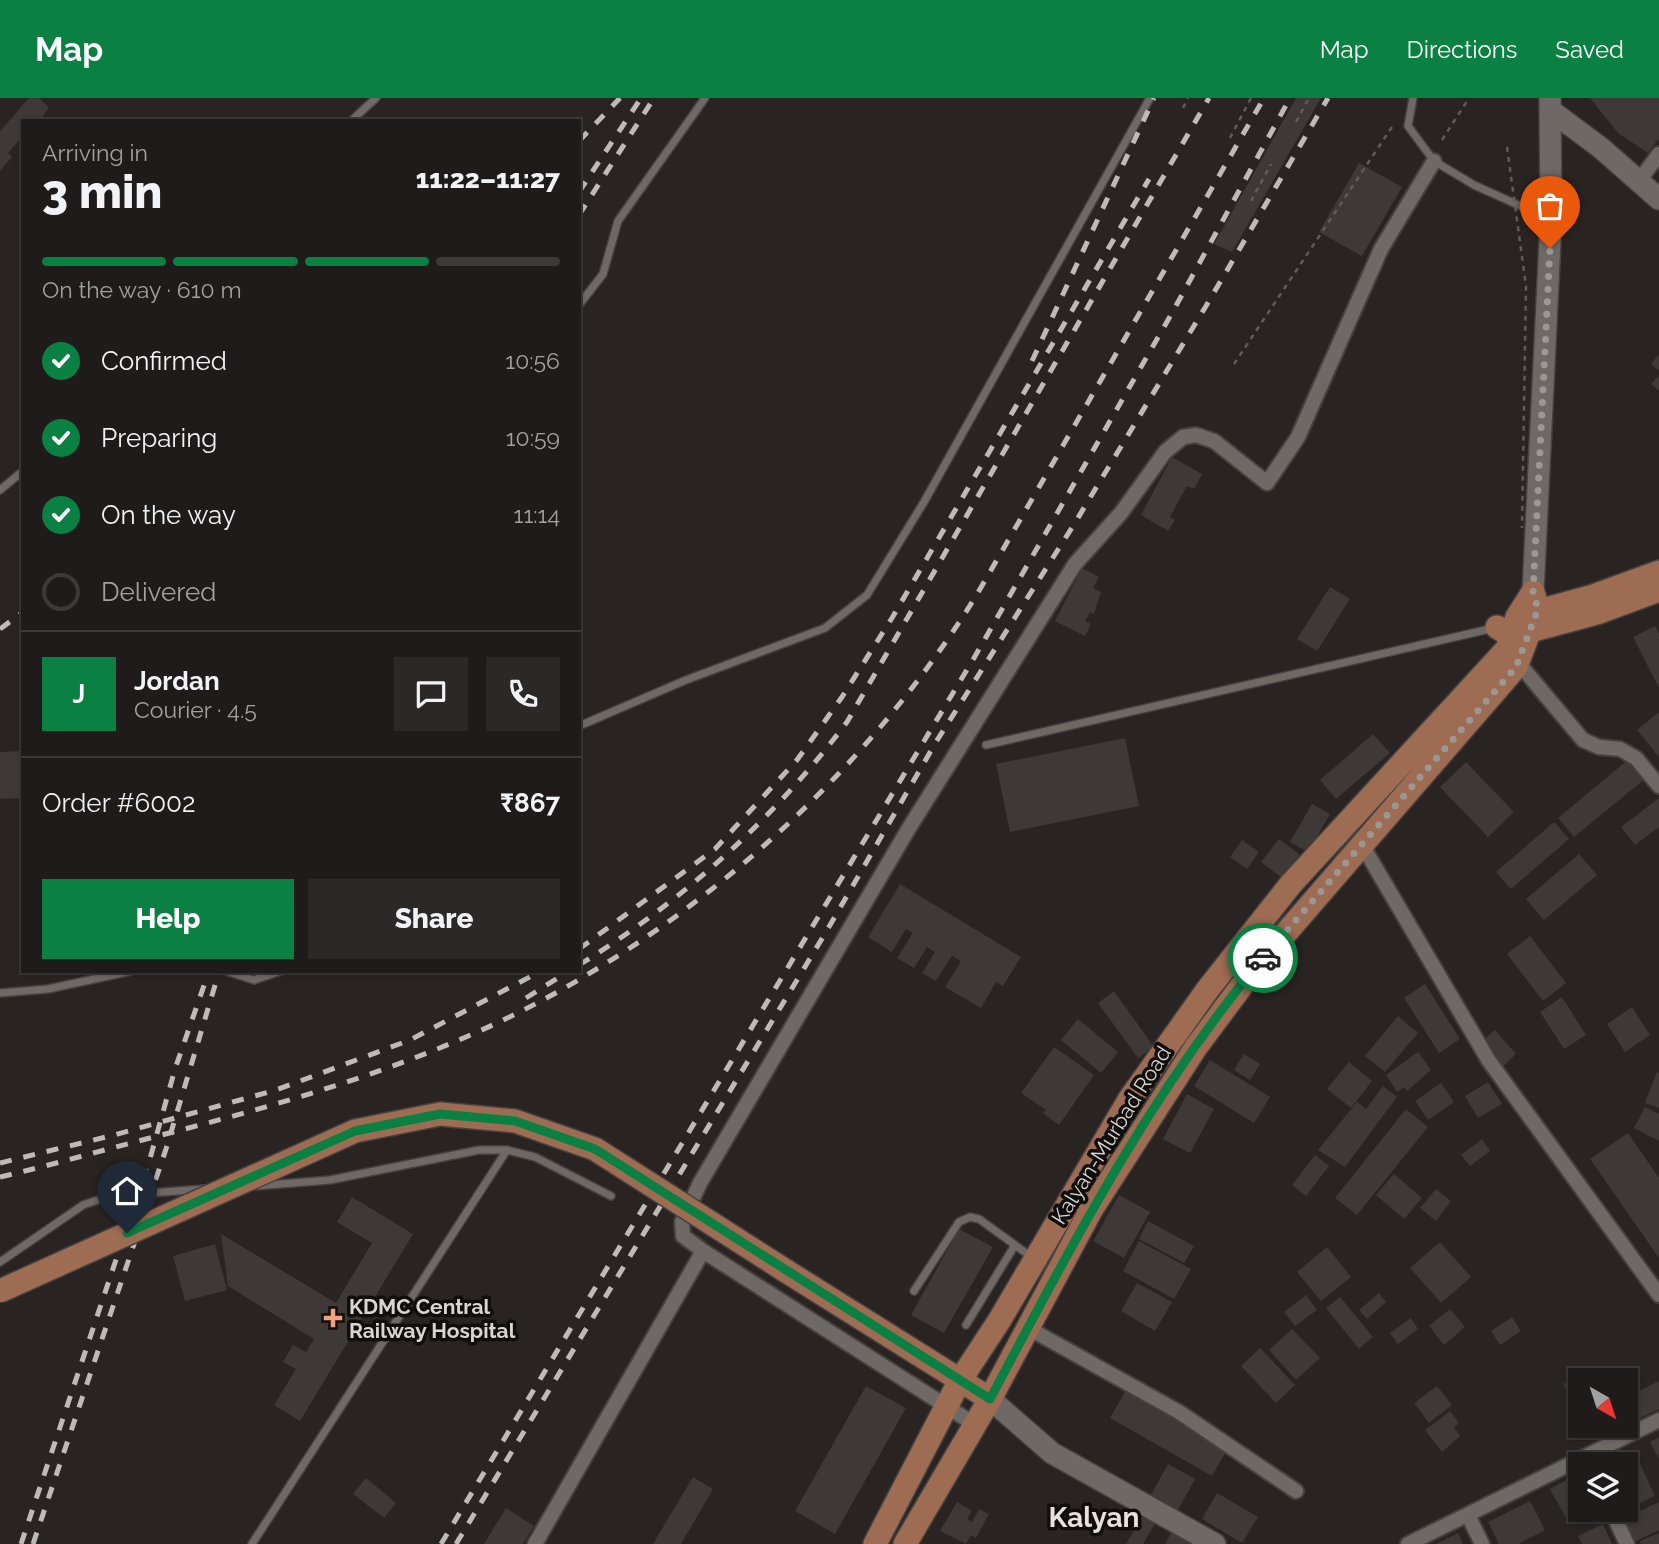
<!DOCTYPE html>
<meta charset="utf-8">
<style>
:root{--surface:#1f1b1a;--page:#2c2827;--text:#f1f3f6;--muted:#a1a1a2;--line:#3c3939;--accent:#0b8043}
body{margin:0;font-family:Raleway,sans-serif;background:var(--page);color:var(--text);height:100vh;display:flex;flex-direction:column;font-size:26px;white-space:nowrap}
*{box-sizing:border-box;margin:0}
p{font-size:23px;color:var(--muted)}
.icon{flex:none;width:38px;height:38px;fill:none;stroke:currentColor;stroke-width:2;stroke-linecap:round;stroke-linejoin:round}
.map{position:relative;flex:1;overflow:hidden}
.panel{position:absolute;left:21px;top:21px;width:560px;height:854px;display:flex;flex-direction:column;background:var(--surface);border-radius:0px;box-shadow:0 2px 5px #0004,0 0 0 2px var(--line)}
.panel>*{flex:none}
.needle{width:46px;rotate:141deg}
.controls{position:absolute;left:1568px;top:1270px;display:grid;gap:14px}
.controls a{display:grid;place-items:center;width:70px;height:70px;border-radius:0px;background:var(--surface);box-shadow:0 2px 5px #0004,0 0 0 2px var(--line);font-size:35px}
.pin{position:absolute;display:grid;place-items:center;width:60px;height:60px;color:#fff;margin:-72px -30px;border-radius:50% 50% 50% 0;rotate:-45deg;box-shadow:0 0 7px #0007}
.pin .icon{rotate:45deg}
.courier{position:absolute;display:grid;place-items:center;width:70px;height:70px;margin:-35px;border:5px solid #0b8043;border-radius:50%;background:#fff;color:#222;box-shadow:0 2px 9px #0007}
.head em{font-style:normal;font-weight:800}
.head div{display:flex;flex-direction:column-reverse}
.head{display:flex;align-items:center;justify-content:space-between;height:119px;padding:0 21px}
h1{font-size:46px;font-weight:800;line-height:52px}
.bar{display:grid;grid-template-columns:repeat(4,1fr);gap:10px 7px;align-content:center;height:84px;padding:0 21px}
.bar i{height:9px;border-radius:5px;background:var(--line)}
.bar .current{background:var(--accent)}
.bar p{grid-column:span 4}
.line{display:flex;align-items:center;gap:18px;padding:0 21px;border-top:2px solid var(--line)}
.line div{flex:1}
.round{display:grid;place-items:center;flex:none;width:74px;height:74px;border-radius:0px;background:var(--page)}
ol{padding:0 21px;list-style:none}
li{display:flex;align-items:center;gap:21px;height:77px}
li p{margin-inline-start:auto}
li .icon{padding:7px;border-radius:50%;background:var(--accent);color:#fff;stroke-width:4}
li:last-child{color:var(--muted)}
li i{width:38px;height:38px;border:4px solid var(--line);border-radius:50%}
.action{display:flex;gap:14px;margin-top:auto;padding:14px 21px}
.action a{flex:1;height:80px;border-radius:0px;background:var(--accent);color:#fff;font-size:28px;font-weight:800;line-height:80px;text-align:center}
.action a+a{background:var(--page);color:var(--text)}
header{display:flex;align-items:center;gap:42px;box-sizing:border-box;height:98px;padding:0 35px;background:var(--accent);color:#fff}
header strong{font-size:33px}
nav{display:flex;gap:38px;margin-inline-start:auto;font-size:24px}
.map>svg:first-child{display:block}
.building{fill:#3e3836}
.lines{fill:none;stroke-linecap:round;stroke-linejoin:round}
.lane-casing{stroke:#45413f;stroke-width:10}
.street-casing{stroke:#45413f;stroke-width:18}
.secondary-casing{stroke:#45413f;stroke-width:24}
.primary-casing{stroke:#45413f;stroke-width:26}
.path{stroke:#5f5b59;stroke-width:2.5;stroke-dasharray:5 5;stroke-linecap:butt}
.lane{stroke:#6f6966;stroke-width:7}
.street{stroke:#6f6966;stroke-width:14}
.secondary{stroke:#6f6966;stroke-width:21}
.primary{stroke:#9e6b53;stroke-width:23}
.rail{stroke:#bdbab8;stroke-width:5;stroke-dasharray:12 12;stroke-linecap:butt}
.primary-bridge-casing{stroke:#45413f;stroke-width:26;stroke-linecap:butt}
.path-bridge{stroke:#5f5b59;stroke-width:2.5;stroke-dasharray:5 5;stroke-linecap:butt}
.primary-bridge{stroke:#9e6b53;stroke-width:23}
.done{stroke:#9b9795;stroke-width:7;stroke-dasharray:0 12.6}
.route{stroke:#0b8043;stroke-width:9}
.poi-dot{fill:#f1a17d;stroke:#100e0d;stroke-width:2.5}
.labels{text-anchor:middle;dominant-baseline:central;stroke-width:7;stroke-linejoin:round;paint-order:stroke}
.street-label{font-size:21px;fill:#d8d5d3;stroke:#100e0d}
.poi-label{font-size:21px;font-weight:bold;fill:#d8d5d3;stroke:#100e0d;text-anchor:start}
.district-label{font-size:28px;font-weight:bold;fill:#e7e0dd;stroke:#100e0d}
</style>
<header>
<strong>Map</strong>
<nav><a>Map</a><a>Directions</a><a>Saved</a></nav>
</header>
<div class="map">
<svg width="1659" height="1446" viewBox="0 0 1659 1446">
<rect width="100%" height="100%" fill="#292422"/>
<path class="building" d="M29,0H39L49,9L40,23H23V38L8,55L12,59L0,73V33Z
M1296,0H1321L1232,154L1214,146Z
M1590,0H1659V40L1648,55L1618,35Z
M1359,65L1402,89L1362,158L1319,134Z
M1659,256V273L1651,266Z
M1659,277V293L1651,286Z
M1172,359L1202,376L1194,391L1187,388L1170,419L1175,422L1168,433L1141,417Z
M1082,470L1099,479L1093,490L1101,494L1094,516L1090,514L1085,523L1091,526L1085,538L1055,523Z
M1330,489L1350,501L1317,553L1297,541Z
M1655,528L1659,536V590L1633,539Z
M1659,614V659L1637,632Z
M1373,636L1390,655L1336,701L1320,682Z
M1125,640L1139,708L1010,734L996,666Z
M23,653V700L0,701V654Z
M1630,660L1646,680L1574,739L1558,720Z
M1466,664L1514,714L1488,739L1440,689Z
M1659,700V729L1635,747L1621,729Z
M1312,706L1330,716L1308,754L1290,744Z
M1554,724L1569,741L1511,791L1496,774Z
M1279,741L1300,757L1282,780L1261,764Z
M1242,742L1259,754L1247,771L1230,759Z
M1579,756L1597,777L1544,822L1526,801Z
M900,786L1021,859L1003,888L996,884L981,910L945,889L961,863L952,858L936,883L922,875L935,854L927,849L914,870L897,860L913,835L906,831L892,854L868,839Z
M1530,838L1566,885L1543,903L1507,856Z
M1425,886L1460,941L1439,955L1404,900Z
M1114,893L1154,949L1138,960L1098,905Z
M1562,899L1586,937L1564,951L1540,914Z
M1632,909L1650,937L1625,954L1607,926Z
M1398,918L1418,935L1385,974L1365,958Z
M1078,921L1118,954L1101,975L1061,942Z
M1495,932L1516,956L1501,970L1480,945Z
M1054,949L1094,977L1059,1027L1043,1015L1046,1012L1021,995Z
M1418,954L1431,972L1407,993L1404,989L1397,994L1386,977Z
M1244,956L1260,966L1250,982L1234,972Z
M1210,962L1270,999L1254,1025L1194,988Z
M1349,964L1372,983L1351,1010L1327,991Z
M1657,974L1659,975V1010L1645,1005Z
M1488,984L1502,1006L1478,1020L1465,998Z
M1441,985L1454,1004L1428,1022L1415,1003Z
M1383,988L1397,999L1345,1069L1318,1052L1357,1004L1366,1011Z
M1187,996L1214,1011L1190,1055L1163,1041Z
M1645,1009L1659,1016V1043L1634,1030Z
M1406,1011L1428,1029L1357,1117L1335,1100Z
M1628,1035L1659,1080V1160L1590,1061Z
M1482,1041L1490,1053L1470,1068L1461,1057Z
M1315,1057L1329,1068L1306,1098L1292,1087Z
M1394,1076L1422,1100L1404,1121L1376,1097Z
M1436,1091L1451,1103L1436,1123L1420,1110Z
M1119,1097L1150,1114L1124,1160L1093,1143Z
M352,1099L413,1136L300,1323L274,1307L296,1271L283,1264L293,1247L306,1254L314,1241L228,1188L221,1136L336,1205L372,1145L337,1124Z
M1148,1123L1194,1148L1184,1165L1139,1141Z
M959,1131L993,1149L944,1235L911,1217Z
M1139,1143L1191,1171L1174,1201L1123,1173Z
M1440,1144L1471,1179L1441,1205L1410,1170Z
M215,1146L227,1192L185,1203L173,1158Z
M1327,1149L1351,1179L1321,1203L1297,1174Z
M1137,1185L1172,1204L1155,1233L1121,1213Z
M1379,1195L1386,1204L1367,1221L1359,1212Z
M1306,1197L1317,1212L1295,1228L1284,1214Z
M1340,1199L1373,1239L1359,1251L1326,1210Z
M1450,1211L1465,1229L1444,1247L1429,1228Z
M1512,1219L1521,1233L1500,1247L1491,1233Z
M1411,1220L1418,1231L1398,1246L1390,1235Z
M1292,1231L1320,1260L1296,1282L1269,1252Z
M1260,1250L1295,1287L1276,1305L1241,1268Z
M1577,1279L1580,1303L1574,1306L1563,1286Z
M1659,1283V1311L1638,1321L1627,1299Z
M866,1288L906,1310L835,1436L795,1413Z
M1437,1288L1452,1307L1429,1325L1414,1305Z
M1126,1292L1228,1350L1212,1378L1110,1320Z
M1450,1313L1459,1325L1454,1329L1460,1338L1442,1354L1425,1332Z
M1659,1339V1361L1650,1344Z
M1634,1353L1655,1398L1626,1411V1367H1605Z
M1168,1366L1195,1381L1178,1412L1151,1397Z
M1578,1376L1580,1413L1566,1420L1550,1391Z
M693,1379L713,1391L681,1446H653Z
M366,1380L396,1405L384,1420L353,1396Z
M1217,1395L1258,1419L1242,1445L1202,1421Z
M1530,1403L1545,1432L1518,1446H1499L1488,1424Z
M957,1404L972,1413L967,1421L972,1424L979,1411L989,1416L976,1440L971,1437L966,1446L940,1433Z
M1659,1404V1432L1634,1444L1623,1421Z
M506,1410L534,1428L523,1446H484Z
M1143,1417L1156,1424L1143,1446H1126Z
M1603,1426L1612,1446H1582L1578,1438Z
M1172,1433L1196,1446H1165Z
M1458,1435L1463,1446H1436Z
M1659,1435V1446H1641L1640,1443Z"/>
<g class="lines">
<defs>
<path id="lane" d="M1413,0L1408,28L1434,63L1474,87L1547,120
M351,23L376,0
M579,207L603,176L618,123L705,0
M0,392L23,373
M579,628L686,582L825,530L867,497L924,404L1150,0
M986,647L1494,530
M226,873L254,882L281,873
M0,895L48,891L131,873
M255,1088L330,1082L479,1052H507L535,1059L611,1098
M0,1164L83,1107L109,1098L204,1091
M914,1193L959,1124L970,1119L979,1121L1033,1160
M966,1227L1015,1147
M252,1446L507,1052"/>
<path id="street" d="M1639,83L1659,56
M1515,561L1583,642L1599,649L1620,651L1636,660L1659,688
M1361,745L1489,963L1659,1197
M1028,1230L1179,1314L1296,1393
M974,1326L703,1153L683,1138L682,1124L700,1085L909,730L1075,466L1121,415L1165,354L1183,339L1196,337L1214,343L1267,385L1298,339L1381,151L1434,63
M1611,1412L1627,1446
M1468,1417L1482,1446
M535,1446L703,1153
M1408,1446L1659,1322"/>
<path id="secondary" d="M1550,12L1601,50L1659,101
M1533,494L1551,122L1550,0
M990,1301L1052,1355L1215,1446"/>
<path id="primary" d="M1535,514L1593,498L1659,474
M1497,529L1511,538L1597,515L1659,492
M786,1173L990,1301
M875,1446L959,1284L999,1223L1129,1002L1208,891L1291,786L1507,551L1517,519L1533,494
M905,1446L990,1301L1091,1112L1196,949L1252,874L1516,569L1538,511L1533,494"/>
</defs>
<use href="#lane" class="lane-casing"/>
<use href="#street" class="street-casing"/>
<use href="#secondary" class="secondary-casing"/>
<use href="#primary" class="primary-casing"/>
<path class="path" d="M1183,10L1188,0
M1296,24L1309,0
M1230,40L1251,0
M1442,42L1469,0
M1251,103L1271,66
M1234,266L1392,29"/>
<use href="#lane" class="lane"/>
<use href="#street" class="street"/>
<use href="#secondary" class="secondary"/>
<use href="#primary" class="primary"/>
<path class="rail" d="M579,43L620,0
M579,94L641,0
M579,117L654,0
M1032,263L1154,0
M0,531L23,514
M579,851L715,751L797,662L842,599L892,520L1149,81
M579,867C684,802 773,722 847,624L1209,0
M526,900L569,873
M0,1065L114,1037L276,992L410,942L541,873
M0,1079C52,1067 103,1052 154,1039C290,1004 428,965 552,897C724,802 872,665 976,498L1264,0
M21,1446L151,1057L175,971L209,873
M33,1446L166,1051L216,884
M441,1446L974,560L1172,215L1290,0
M456,1446L826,834L936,644L1073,428L1209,203L1328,0"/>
<defs>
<path id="primary-bridge" d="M0,1193L355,1033L440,1016L515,1023L595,1051L786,1173"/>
</defs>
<use href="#primary-bridge" class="primary-bridge-casing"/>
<path class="path-bridge" d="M1507,49L1526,188L1522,430"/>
<use href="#primary-bridge" class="primary-bridge"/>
</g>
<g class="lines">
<path class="done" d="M1263,860L1516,569L1538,511L1533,494L1550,150"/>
<path class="route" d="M127,1135L355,1033L440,1016L515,1023L595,1051L990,1301C1071,1149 1151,993 1263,860"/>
</g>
<path class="poi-dot" d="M329.5 1209.5h7v7h7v7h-7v7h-7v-7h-7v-7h7z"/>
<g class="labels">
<g class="street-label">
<text transform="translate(1111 1037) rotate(-58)">Kalyan-Murbad Road</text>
</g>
<g class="poi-label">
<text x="349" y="1208">KDMC Central<tspan x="349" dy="24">Railway Hospital</tspan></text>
</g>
<g class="district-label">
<text x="1094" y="1419">Kalyan</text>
</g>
</g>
</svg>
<div class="controls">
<a><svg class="needle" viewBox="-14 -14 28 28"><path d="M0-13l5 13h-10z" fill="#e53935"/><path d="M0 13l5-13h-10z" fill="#a1a1a2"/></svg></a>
<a><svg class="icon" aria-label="layers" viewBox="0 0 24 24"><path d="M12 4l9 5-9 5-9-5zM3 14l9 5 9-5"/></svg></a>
</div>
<div class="pin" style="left:1550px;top:150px;background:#ea580c"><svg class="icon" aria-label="bag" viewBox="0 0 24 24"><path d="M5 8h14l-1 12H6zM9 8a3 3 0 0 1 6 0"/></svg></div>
<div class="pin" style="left:127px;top:1135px;background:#1f2937"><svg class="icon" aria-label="home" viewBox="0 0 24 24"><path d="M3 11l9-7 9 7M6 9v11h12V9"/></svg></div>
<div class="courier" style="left:1263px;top:860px"><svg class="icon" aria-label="car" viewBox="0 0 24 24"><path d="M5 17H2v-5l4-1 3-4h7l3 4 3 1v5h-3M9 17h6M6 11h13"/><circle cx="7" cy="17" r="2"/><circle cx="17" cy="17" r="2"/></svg></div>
<section class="panel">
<div class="head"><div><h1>3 min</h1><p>Arriving in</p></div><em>11:22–11:27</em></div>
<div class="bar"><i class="current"></i><i class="current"></i><i class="current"></i><i></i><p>On the way · 610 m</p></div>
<ol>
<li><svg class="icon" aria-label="check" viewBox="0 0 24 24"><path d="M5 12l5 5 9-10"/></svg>Confirmed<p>10:56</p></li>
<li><svg class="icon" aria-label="check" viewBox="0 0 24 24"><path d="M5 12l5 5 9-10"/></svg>Preparing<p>10:59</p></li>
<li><svg class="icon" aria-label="check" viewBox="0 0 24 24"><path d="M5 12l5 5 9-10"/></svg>On the way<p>11:14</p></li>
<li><i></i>Delivered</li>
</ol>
<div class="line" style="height:126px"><b class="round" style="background:var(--accent);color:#fff">J</b><div><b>Jordan</b><p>Courier · 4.5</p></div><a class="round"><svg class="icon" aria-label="chat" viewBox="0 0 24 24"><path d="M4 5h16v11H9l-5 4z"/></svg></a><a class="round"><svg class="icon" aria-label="phone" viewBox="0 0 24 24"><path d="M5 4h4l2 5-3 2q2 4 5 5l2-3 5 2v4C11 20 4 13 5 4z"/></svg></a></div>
<div class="line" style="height:91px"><div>Order #6002</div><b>₹867</b></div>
<div class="action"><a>Help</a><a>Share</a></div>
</section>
</div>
